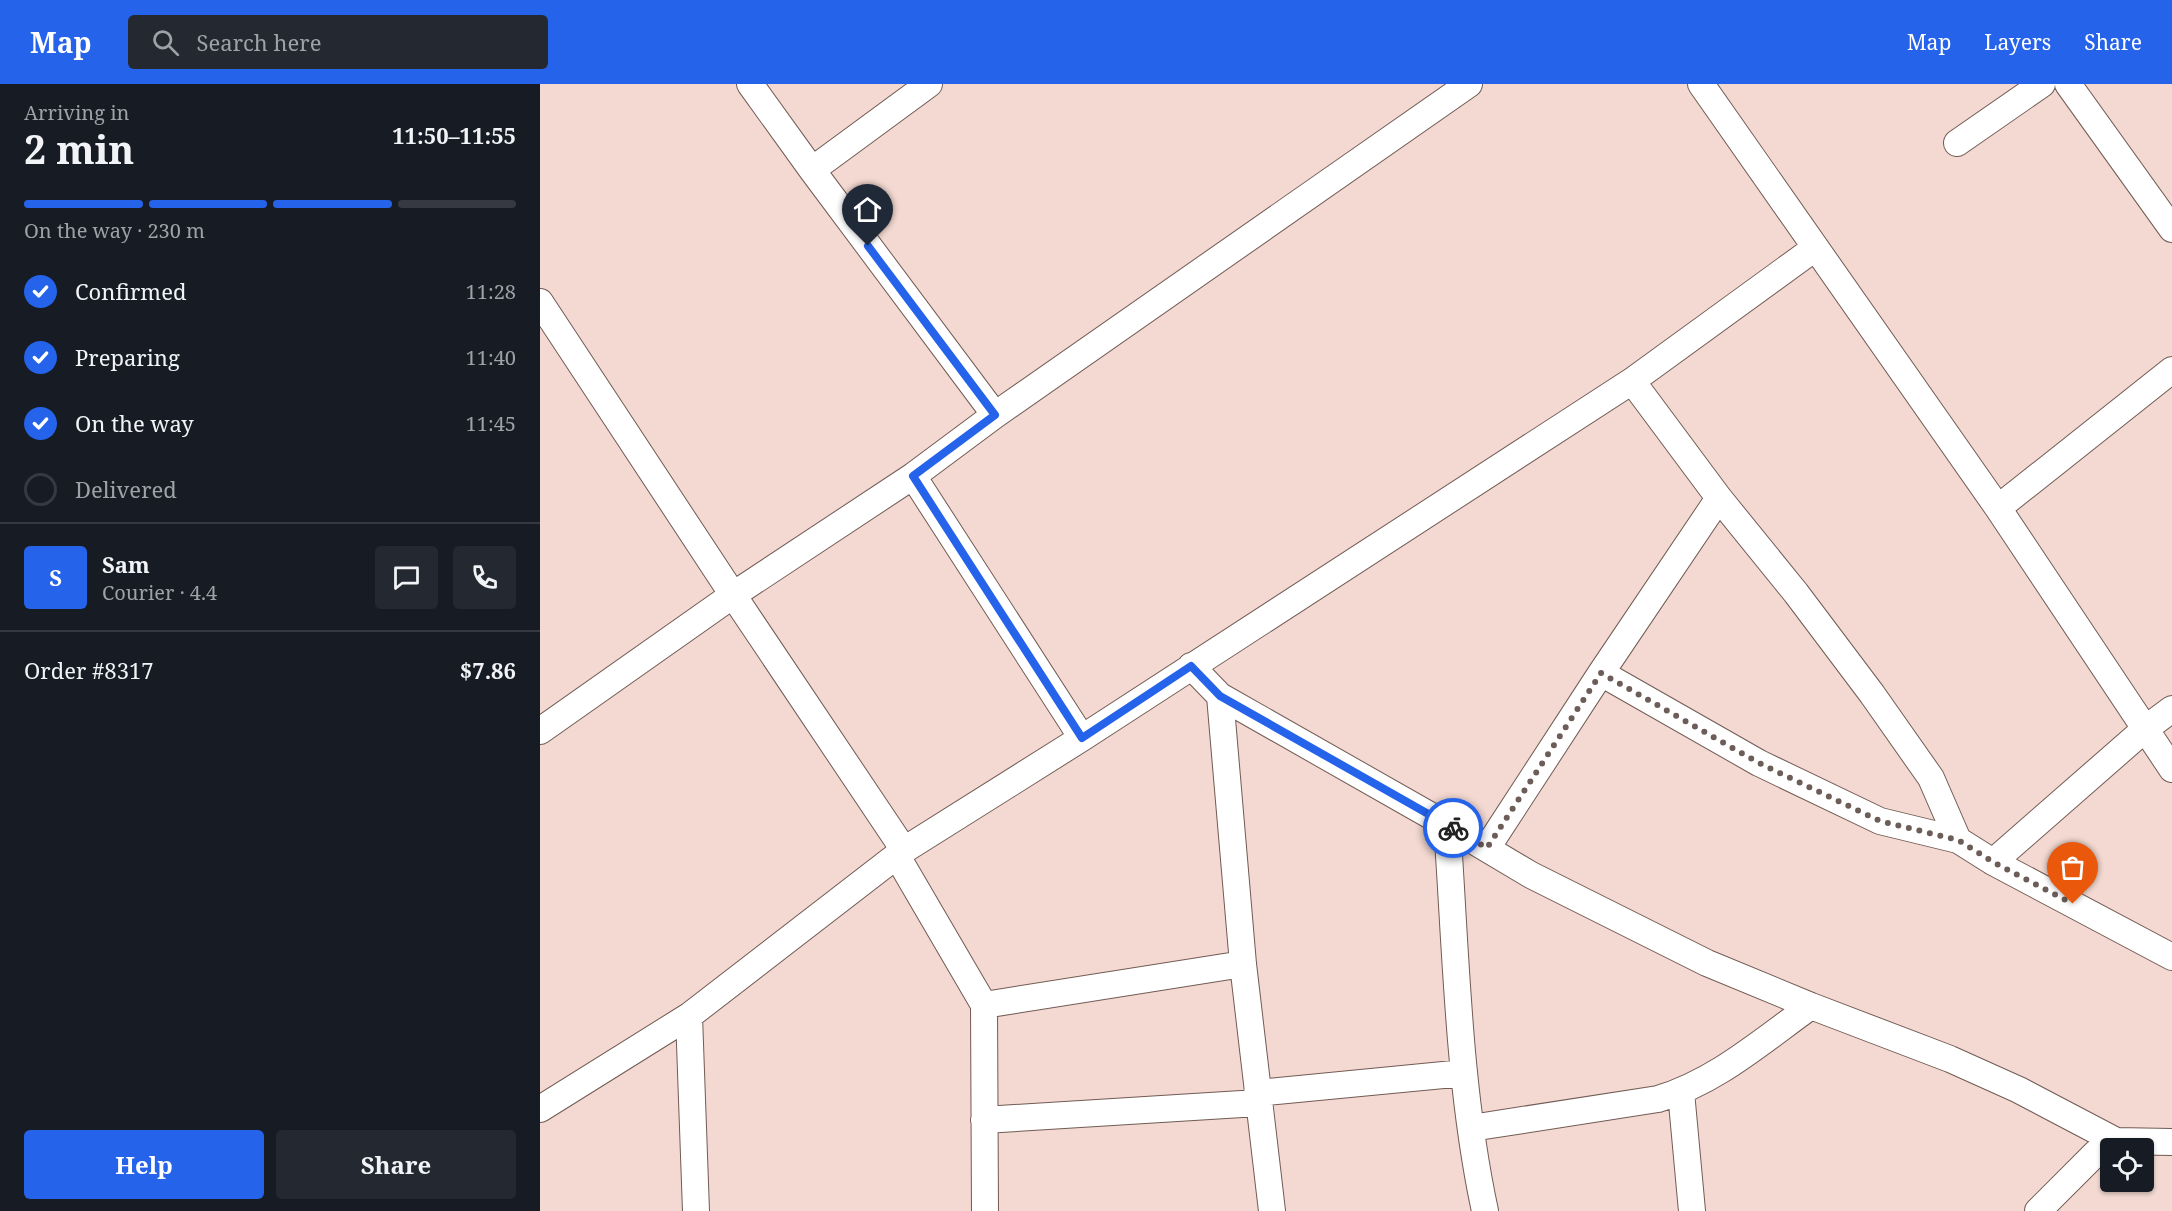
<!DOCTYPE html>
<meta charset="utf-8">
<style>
:root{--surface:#171b24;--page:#242831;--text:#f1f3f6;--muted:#9ea1a6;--line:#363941;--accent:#2563eb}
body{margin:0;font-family:"Noto Serif",serif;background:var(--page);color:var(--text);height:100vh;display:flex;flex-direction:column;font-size:22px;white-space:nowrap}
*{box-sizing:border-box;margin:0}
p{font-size:20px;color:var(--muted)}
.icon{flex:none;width:33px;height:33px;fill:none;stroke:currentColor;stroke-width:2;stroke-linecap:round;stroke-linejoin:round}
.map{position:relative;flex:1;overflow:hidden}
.side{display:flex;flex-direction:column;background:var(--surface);width:540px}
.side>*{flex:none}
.buttons{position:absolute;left:1560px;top:1054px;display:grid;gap:12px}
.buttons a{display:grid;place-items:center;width:54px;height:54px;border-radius:6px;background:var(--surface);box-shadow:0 2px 4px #0004;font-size:30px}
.pin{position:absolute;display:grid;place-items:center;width:51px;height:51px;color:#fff;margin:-62px -26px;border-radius:50% 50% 50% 0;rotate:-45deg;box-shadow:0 0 6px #0007}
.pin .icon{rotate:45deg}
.courier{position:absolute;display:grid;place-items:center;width:60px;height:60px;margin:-30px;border:4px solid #2563eb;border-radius:50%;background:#fff;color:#222;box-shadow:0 2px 8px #0007}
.headline em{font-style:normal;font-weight:700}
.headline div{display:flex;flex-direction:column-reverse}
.headline{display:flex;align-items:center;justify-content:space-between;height:102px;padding:0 24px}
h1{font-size:39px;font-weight:700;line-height:45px}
.bar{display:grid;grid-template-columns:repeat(4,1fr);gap:9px 6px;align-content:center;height:72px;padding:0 24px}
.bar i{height:8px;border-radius:4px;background:var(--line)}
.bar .current{background:var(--accent)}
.bar p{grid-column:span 4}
.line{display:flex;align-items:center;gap:15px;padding:0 24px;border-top:2px solid var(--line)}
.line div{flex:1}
.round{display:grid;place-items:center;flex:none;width:63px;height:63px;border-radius:6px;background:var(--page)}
ol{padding:0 24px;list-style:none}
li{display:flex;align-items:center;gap:18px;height:66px}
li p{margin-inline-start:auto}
li .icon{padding:6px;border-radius:50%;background:var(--accent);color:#fff;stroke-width:4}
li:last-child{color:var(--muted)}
li i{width:33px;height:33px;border:3px solid var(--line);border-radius:50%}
.cta{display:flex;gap:12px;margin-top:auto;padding:12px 24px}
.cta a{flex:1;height:69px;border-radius:6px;background:var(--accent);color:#fff;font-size:24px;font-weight:700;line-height:69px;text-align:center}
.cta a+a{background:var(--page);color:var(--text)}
header{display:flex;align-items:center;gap:36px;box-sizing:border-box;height:84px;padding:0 30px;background:var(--accent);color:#fff}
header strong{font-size:28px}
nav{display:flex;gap:33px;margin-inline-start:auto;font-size:21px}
.search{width:420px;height:54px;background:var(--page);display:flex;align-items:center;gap:15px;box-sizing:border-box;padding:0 21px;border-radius:6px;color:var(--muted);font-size:22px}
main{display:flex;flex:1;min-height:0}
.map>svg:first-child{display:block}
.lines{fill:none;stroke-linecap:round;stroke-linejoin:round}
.minor-casing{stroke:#715b54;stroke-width:28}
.minor{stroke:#fff;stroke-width:26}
.done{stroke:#6c5d58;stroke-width:6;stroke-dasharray:0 10.8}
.route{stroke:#2563eb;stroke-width:8}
</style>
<header>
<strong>Map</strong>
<div class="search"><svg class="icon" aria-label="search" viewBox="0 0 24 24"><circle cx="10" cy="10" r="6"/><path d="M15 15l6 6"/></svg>Search here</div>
<nav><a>Map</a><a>Layers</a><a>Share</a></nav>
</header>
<main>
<section class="side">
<div class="headline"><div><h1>2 min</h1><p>Arriving in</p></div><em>11:50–11:55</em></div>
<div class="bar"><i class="current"></i><i class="current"></i><i class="current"></i><i></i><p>On the way · 230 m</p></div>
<ol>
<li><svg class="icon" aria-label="check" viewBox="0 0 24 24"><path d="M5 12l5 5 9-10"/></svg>Confirmed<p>11:28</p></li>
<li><svg class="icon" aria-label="check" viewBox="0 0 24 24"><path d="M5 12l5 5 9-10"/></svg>Preparing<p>11:40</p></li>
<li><svg class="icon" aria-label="check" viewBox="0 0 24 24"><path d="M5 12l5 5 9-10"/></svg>On the way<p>11:45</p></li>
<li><i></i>Delivered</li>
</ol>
<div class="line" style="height:108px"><b class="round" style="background:var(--accent);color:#fff">S</b><div><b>Sam</b><p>Courier · 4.4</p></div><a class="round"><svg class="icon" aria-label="chat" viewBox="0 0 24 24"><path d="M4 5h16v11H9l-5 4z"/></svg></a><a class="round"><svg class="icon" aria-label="phone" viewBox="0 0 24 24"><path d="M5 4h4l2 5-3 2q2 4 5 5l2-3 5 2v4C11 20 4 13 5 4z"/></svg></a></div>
<div class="line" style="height:78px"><div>Order #8317</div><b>$7.86</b></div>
<div class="cta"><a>Help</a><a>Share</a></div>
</section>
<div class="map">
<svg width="1632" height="1127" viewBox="0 0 1632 1127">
<rect width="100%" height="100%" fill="#f3d9d1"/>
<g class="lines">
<defs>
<path id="minor" d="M210,0L272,86L455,331
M1161,0L1458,424L1632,685
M1528,0L1632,145
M1417,59L1502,0
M272,86L389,0
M0,218L193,511L364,766
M1092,297L1179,414L1256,509L1332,610L1391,694L1418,756
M373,392L542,654
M1458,424L1632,286
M651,582L680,612L703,880L732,1127
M1061,589L1219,679L1340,737L1418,756L1453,778L1632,873
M680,612L907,741L991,791L1167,879L1271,922L1410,975L1479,1006L1576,1057L1632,1058
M0,647L193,511L373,392L455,331L929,0
M907,741C916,868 918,1002 945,1127
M947,764L1061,589L1179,414
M357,772L444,921L445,1127
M1453,778L1605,645L1632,625
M444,921L703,880
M149,932L156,1127
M1141,1008L1152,1127
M717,1009L924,989
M0,1025L149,932L364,766L542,654L1092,297L1275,164
M444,1036L718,1019
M931,1044L1118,1015C1176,998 1223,956 1271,922
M1498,1127L1556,1069L1576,1057"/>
</defs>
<use href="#minor" class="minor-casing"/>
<use href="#minor" class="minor"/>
</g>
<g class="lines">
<path class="done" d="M913,744L947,764L1061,589L1219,679L1340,737L1418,756L1453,778L1533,820"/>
<path class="route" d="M328,162L455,331L373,392L542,654L651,582L680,612L913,744"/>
</g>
</svg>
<div class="buttons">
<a><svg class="icon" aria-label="locate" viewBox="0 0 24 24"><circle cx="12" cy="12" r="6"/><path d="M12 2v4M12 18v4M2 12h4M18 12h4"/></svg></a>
</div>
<div class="pin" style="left:1533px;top:820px;background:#ea580c"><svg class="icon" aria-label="bag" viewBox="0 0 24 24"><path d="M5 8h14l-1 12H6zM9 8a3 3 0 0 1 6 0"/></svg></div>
<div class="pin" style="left:328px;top:162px;background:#1f2937"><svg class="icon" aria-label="home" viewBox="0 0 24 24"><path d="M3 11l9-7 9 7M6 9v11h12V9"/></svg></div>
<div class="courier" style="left:913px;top:744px"><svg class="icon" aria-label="bike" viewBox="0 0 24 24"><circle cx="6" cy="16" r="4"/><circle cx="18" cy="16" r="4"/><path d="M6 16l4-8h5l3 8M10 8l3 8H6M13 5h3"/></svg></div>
</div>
</main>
